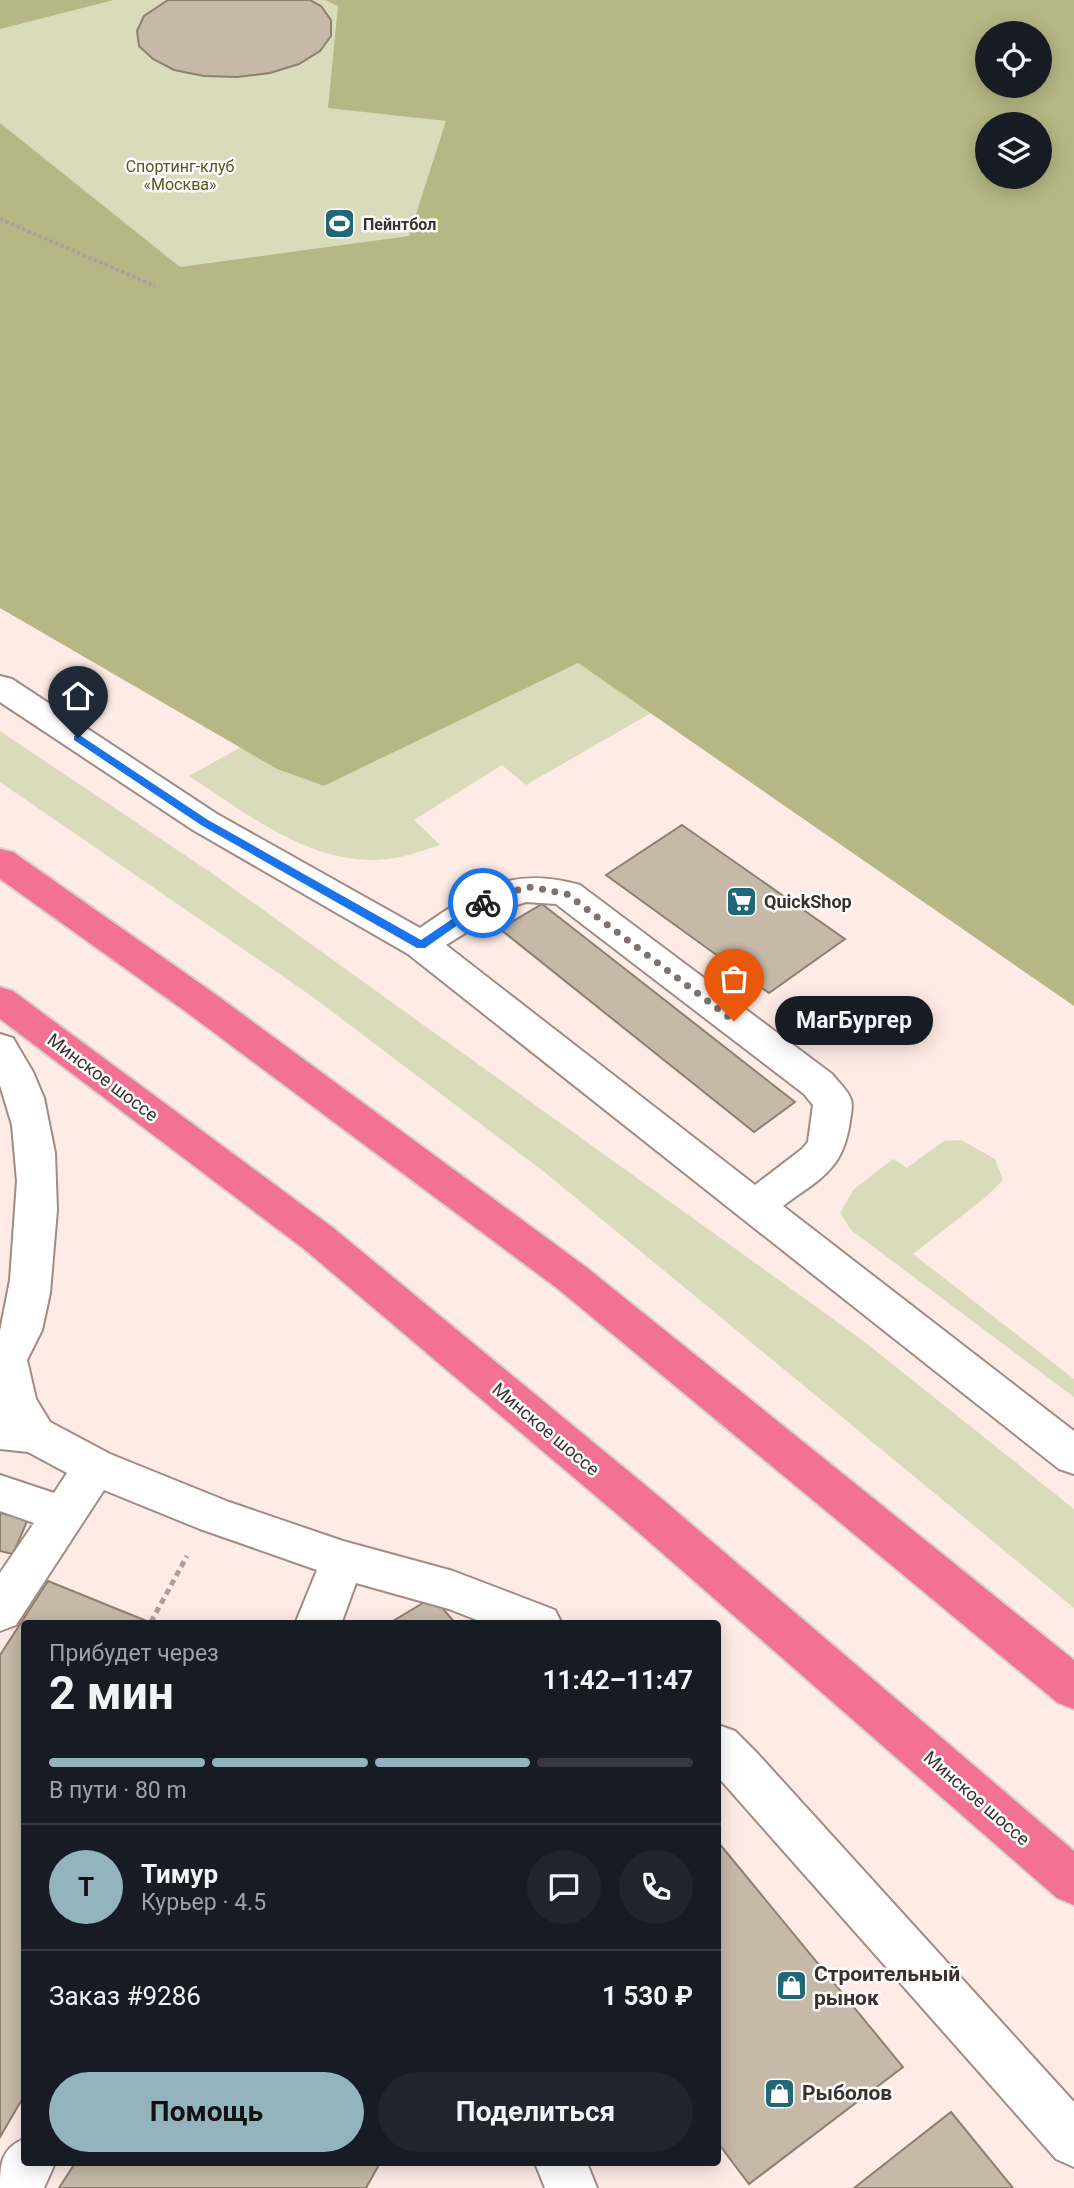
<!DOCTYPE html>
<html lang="ru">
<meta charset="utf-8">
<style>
:root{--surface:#171b24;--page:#20242c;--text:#f1f3f6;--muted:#9ea1a6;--line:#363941;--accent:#93b4bc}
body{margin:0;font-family:Roboto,sans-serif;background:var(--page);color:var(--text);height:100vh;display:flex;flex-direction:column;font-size:26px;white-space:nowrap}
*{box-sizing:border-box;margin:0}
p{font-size:23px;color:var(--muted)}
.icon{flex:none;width:38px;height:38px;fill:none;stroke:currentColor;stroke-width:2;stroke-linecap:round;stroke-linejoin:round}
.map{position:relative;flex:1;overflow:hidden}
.side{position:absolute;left:21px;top:1620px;width:700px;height:546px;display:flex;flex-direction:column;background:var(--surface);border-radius:7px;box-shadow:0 4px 18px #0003}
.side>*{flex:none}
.buttons{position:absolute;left:975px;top:21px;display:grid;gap:14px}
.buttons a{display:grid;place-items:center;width:77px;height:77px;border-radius:50%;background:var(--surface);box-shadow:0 4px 18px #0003;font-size:35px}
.pin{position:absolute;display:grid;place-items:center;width:60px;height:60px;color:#fff;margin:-72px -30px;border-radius:50% 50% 50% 0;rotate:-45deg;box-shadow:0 0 7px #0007}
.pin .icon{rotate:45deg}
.courier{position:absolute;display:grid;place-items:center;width:70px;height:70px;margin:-35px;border:5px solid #1a73e8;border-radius:50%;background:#fff;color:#222;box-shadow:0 2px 9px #0007}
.bubble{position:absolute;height:49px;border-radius:24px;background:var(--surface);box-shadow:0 4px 18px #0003;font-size:23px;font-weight:700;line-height:49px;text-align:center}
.head em{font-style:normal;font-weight:700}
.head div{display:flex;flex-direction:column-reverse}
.head{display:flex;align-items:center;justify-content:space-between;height:119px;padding:0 28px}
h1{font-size:46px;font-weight:700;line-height:52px}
.bar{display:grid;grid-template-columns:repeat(4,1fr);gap:10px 7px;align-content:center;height:84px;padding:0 28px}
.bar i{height:9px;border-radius:5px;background:var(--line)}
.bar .selected{background:var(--accent)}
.bar p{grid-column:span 4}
.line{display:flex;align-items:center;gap:18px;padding:0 28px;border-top:2px solid var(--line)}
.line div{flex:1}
.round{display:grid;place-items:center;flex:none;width:74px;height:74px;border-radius:37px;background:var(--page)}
.button{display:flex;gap:14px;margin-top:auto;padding:14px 28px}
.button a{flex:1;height:80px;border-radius:42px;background:var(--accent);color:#111;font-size:28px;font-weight:700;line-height:80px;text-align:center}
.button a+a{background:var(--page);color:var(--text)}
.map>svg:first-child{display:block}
.green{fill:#dadbbb}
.forest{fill:#b6b784;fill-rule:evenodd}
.building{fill:#c6b9a8;stroke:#8d8070;stroke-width:2}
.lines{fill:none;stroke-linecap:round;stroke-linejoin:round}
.minor-casing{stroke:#a18b84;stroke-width:4}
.highway-casing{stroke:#d4d2d1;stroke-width:4}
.path-far1{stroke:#ad9e99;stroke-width:3.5;stroke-dasharray:3.5 2.5;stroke-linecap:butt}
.path{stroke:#ad9e99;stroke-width:5;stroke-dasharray:6 4.5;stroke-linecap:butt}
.minor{fill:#fff;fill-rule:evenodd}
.highway{fill:#f37293;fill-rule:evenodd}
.route{fill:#1a73e8}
.done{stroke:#7f726e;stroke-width:7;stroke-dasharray:0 12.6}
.labels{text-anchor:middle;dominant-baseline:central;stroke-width:5;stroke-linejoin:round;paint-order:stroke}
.far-park-label{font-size:16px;fill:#55551b;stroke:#fdfdfd}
.far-poi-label{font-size:16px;font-weight:bold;fill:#3a312e;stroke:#fdfdfd;text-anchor:start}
.poi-label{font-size:18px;font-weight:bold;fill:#3a312e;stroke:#fdfdfd;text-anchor:start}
.street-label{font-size:18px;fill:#3a312e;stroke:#fdfdfd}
.near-poi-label{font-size:21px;font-weight:bold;fill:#3a312e;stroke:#fdfdfd;text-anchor:start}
</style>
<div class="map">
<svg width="1074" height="2188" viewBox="0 0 1074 2188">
<rect width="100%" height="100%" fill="#feebe5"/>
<path class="green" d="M0,0H919L979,159L0,358Z
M578,663L651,713L526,785L502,765L414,820L440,845C419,852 399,859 377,860C306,862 246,813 189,776L241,747L277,769L324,786Z
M0,731L216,876L861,1339L1074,1509V1608L543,1171L310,995L0,782Z
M961,1140L995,1159L1003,1180L986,1197L913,1254L1074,1379V1397L851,1230L840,1213L854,1189L893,1159L907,1168L944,1141Z"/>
<path class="forest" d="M0,0H114L0,29Z
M325,0H1074V1006L578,663L324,786L277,769L0,608V123L180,267L409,236L446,121L328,108L338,6ZM987,33H1040V86H987ZM987,124H1040V177H987Z"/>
<path class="building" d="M168,0H310L321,6L331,20V36L320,51L299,64L270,73L237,77L204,76L174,70L153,59L139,46L137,31L144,16Z
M682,825L845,939L769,993L606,875Z
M542,904L795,1102L754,1132L500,929Z
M0,1513L28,1519L13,1554L0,1551Z
M48,1581L154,1624H24V2096L0,2137V1655Z
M433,1597L456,1624H388Z
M718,1842L903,2067L749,2184L718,2143Z
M951,2112L1013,2188H854Z
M75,2163H380L366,2188H59Z"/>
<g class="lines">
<defs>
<path id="minor" d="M0,676L12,679L217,814L420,928C475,890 511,865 580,885L832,1074C838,1082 848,1090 851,1100C853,1106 851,1114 850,1121C843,1171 820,1178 783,1206L1074,1431V1474L1059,1469L408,954L193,830L0,702ZM526,902L556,904L804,1094L813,1105L808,1142L802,1149L755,1185L446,945L502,910Z
M0,1034L13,1038L33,1072L44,1098L55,1153L57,1210L50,1293L42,1330L27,1360L36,1399L50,1422L110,1454L229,1502L343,1541L453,1571L555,1610L562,1624H487L449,1609L356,1583L341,1624H295L317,1570L200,1529L104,1490L16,1625L0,1631V1573L34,1523L0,1511V1475L54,1493L67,1473L28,1452L0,1449V1331L10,1280L17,1181L12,1125L0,1085Z
M718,1725L735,1731L757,1753L1074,2102V2167L1056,2159L718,1777Z
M24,2139V2163H55L44,2188H0C0,2165 1,2148 24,2139Z
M535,2163H587L597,2188H545Z"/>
<path id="highway" d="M0,849L13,852L215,994L586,1267L1074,1660V1709L1058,1703L558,1289L189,1014L0,879Z
M0,987L13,991L332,1227L662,1499L1074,1851V1905L1057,1898L630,1525L304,1249L0,1019Z"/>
</defs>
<use href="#minor" class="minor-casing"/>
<use href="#highway" class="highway-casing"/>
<path class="path-far1" d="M0,219L155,286"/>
<path class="path" d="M151,1622L187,1556"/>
<use href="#minor" class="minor"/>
<use href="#highway" class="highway"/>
</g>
<path class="route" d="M74,736H81L208,820L421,940L479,901L489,903L425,948H417L201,825L74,740Z"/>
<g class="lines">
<path class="done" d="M483,903L495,895L531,887L567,894L734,1021"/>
</g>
<defs>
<symbol id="stadium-square" viewBox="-11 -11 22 22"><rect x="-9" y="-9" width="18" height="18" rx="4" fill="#206875" stroke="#fdfdfd"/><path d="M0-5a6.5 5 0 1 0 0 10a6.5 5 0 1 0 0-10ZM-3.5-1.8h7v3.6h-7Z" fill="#fff"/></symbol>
<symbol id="supermarket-square" viewBox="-11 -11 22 22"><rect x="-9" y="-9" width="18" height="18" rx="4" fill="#206875" stroke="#fdfdfd"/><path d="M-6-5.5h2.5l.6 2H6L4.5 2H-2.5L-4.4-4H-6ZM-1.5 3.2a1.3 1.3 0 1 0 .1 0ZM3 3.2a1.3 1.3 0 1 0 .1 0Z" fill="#fff"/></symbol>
<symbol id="shop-square" viewBox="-11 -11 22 22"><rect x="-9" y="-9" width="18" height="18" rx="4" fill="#206875" stroke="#fdfdfd"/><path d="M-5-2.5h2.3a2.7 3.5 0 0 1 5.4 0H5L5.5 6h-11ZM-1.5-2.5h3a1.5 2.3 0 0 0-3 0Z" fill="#fff"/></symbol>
</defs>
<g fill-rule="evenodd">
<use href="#stadium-square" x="322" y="206" width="35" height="35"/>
<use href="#supermarket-square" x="724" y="884" width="35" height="35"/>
<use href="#shop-square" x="774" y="1968" width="35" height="35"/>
<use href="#shop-square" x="762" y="2076" width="35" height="35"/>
</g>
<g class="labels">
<g class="far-park-label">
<text x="180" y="166">Спортинг-клуб<tspan x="180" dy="18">«Москва»</tspan></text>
</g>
<g class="far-poi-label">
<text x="363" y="224">Пейнтбол</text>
</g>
<g class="poi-label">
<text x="764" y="901">QuickShop</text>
</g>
<g class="street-label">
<text transform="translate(103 1077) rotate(37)">Минское шоссе</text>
<text transform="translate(546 1429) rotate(40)">Минское шоссе</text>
<text transform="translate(977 1798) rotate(41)">Минское шоссе</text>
</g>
<g class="near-poi-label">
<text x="814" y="1974">Строительный<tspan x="814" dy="24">рынок</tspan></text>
<text x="802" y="2093">Рыболов</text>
</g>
</g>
</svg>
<div class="buttons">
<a><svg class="icon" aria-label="locate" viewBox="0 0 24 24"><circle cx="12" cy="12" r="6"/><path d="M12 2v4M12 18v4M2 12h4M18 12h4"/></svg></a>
<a><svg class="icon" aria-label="layers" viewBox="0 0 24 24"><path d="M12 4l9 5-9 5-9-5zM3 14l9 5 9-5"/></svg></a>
</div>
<div class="pin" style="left:734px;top:1021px;background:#ea580c"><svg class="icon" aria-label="bag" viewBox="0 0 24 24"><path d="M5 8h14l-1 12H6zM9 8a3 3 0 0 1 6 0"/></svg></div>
<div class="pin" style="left:78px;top:738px;background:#1f2937"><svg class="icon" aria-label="home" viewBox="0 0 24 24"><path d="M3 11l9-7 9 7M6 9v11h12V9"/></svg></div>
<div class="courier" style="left:483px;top:903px"><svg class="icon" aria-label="bike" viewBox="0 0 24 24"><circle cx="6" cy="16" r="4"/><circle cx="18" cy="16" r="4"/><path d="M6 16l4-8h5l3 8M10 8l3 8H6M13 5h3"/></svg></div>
<div class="bubble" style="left:775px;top:996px;width:158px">МагБургер</div>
<section class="side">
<div class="head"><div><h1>2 мин</h1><p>Прибудет через</p></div><em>11:42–11:47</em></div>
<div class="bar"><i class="selected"></i><i class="selected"></i><i class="selected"></i><i></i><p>В пути · 80 m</p></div>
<div class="line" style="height:126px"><b class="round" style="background:var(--accent);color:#111">Т</b><div><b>Тимур</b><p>Курьер · 4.5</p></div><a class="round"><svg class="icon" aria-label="chat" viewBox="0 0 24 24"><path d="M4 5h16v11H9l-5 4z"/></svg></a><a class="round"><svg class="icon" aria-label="phone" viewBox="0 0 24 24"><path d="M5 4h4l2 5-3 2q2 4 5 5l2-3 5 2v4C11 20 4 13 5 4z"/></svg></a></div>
<div class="line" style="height:91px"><div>Заказ #9286</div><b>1 530 ₽</b></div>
<div class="button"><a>Помощь</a><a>Поделиться</a></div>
</section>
</div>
